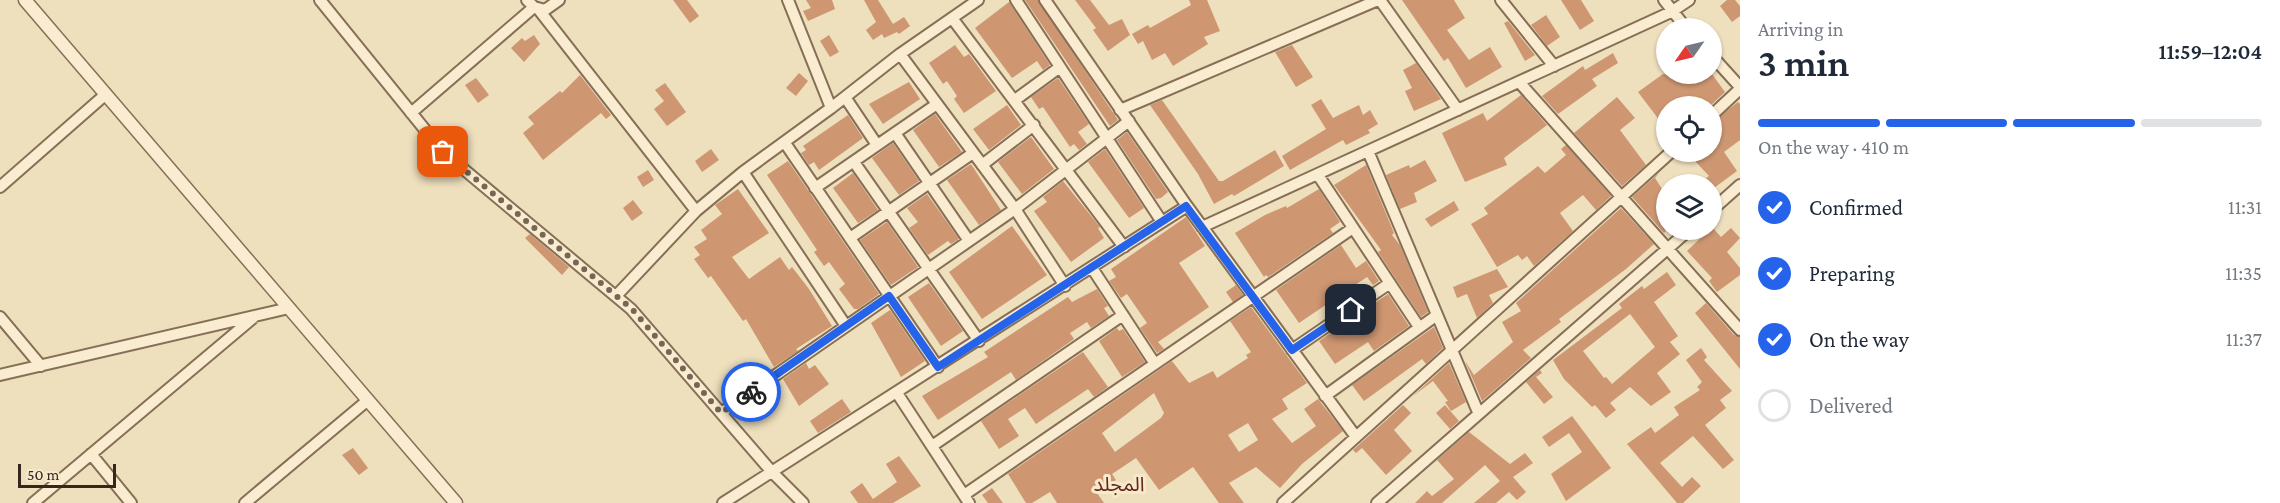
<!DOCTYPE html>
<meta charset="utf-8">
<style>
:root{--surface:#fff;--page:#f2f2f3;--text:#1f2937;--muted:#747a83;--line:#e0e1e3;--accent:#2563eb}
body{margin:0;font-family:"Crimson Pro","Noto Sans Arabic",serif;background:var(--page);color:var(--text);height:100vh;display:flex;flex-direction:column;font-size:22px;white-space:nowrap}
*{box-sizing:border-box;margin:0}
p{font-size:20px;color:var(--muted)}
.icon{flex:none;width:33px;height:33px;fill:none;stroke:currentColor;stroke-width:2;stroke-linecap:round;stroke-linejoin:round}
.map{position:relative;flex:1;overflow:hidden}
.drawer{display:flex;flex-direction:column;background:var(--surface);width:540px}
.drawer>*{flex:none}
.needle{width:39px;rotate:236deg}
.controls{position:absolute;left:1656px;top:18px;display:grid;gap:12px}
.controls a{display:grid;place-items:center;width:66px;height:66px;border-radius:50%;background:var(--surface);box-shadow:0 2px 4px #0004;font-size:30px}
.scale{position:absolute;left:18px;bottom:15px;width:98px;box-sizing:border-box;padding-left:6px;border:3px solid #35271b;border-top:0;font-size:16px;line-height:21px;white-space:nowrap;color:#35271b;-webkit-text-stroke:4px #f6e9cc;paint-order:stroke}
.pin{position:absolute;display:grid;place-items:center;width:51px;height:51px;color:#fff;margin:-26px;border-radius:12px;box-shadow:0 3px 9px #0006}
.courier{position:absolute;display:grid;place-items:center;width:60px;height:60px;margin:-30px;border:4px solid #2563eb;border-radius:50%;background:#fff;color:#222;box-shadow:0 2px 8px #0007}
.head em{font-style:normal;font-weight:600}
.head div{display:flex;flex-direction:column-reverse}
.head{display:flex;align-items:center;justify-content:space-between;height:102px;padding:0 18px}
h1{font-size:39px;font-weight:600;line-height:45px}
.bar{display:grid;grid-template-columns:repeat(4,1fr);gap:9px 6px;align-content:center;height:72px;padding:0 18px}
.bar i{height:8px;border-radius:4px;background:var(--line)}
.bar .selected{background:var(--accent)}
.bar p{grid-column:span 4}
ol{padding:0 18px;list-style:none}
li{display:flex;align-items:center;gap:18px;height:66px}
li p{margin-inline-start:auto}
li .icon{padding:6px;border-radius:50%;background:var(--accent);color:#fff;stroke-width:4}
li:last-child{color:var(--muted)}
li i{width:33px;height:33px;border:3px solid var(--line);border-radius:50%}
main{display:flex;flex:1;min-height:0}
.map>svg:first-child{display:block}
.building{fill:#ce9772;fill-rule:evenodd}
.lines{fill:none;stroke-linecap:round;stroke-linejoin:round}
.minor-casing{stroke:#866f56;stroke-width:14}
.tertiary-casing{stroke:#866f56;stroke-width:15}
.minor{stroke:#f9ecd0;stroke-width:10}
.tertiary{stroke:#f9ecd0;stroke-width:12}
.done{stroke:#766754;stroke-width:6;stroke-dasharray:0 10.8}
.route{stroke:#2563eb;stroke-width:8}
.labels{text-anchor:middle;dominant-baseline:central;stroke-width:6;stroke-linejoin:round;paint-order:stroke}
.quarter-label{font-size:20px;fill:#63281a;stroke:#f6e9cc}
</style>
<main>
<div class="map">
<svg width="1740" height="503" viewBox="0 0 1740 503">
<rect width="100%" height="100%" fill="#eedfbd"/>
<path class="building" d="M673,0H687L699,16L690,23Z
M806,0H832L835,9L808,21L803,11L811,8Z
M864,0H878L893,24L904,17L910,26L899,34L897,32L884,38L882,34L873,40L866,30L876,22Z
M1025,0H1038L1118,120L1110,126Z
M1075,0H1090L1109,25L1122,19L1130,35L1108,51L1093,30L1096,28Z
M1189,0H1207L1220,31L1204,37L1208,44L1173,66L1165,53L1152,60L1143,41L1138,44L1132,34L1148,25L1150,28L1191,5Z
M1402,0H1454L1465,18L1447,30L1469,60L1490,47L1502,67L1466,88L1448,58L1444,61Z
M1561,0H1581L1594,21L1580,30Z
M1727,0H1735L1740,6V16L1732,22L1720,6Z
M1009,2L1050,65L1043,70L1037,61L1012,78L975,28Z
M1546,15L1560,37L1547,46L1531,25Z
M1508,21L1535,55L1525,61L1504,23Z
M534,35L540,44L524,62L511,48L522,38L525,41Z
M829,35L839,52L830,57L820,41Z
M955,45L964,57L969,54L996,91L964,113L954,99L957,96L947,81L943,84L929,63Z
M1292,45L1313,77L1296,87L1275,52Z
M1613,53L1618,63L1592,79L1597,86L1558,114L1542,96L1583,66L1585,70Z
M1416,63L1441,99L1414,111L1405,91L1412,88L1403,70Z
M799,73L808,81L796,96L786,88Z
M1663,74H1712L1725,92L1710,106H1666V129L1638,92Z
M580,75L611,115L606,119L601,113L543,160L523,133L534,124L528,117L560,91L562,93Z
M476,78L489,95L478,103L465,85Z
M1058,78L1089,124L1078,132L1087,144L1079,150L1074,144L1070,147L1043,107L1039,109L1031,97Z
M909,82L920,99L883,124L869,104Z
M665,83L686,112L667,126L654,109L664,101L655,90Z
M1521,95L1547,125L1504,158L1507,165L1465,182L1442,133L1483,113L1487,121Z
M1617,97L1635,118L1620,130L1646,165L1622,186L1574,133Z
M1321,99L1333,118L1359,105L1363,115L1370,110L1378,124L1368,130L1370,133L1346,145L1343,140L1290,170L1282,156L1326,129L1311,105Z
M1162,100L1219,181H1223L1275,150L1284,166L1234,196L1232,194L1214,204L1198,174L1150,105Z
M1738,102L1740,104V140L1724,152L1737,171L1714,188L1706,178L1709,176L1694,160L1703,152H1712V122Z
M1007,105L1021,125L989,150L973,129Z
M935,114L962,152L939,167L913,130Z
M848,115L863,138L819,170L814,162L809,165L801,153L806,150L803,146Z
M1127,132L1168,192L1161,198L1156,199L1117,140Z
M1031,137L1054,169L1022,194L998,162Z
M893,143L919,181L899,195L872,158Z
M1566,145L1611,196L1596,210L1583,195L1560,213L1573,231L1534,266L1527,256L1522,260L1518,255L1497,267L1471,224L1488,214L1484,208L1538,166L1545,173L1566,155L1561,149Z
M711,149L719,160L702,172L695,161Z
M1105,149L1144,208L1129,218L1088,162Z
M1425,160L1437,181L1414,193L1417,202L1400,209L1386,175L1409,165L1410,168Z
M788,161L879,294L858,309H854L839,289L845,284L829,262L824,266L814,252L817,250L767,175Z
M971,164L1001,210L979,225L947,180Z
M1366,165L1394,233L1392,235L1400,245L1428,312L1421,317L1378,252L1381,250L1334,185Z
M648,170L654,180L643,187L637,177Z
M853,173L878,210L858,223L833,188Z
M1659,173L1655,178L1666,195V231L1664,233L1632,197Z
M1063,181L1100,227L1098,228L1104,238L1071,262L1034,211L1047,202L1043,197Z
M738,189L769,233L732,257L749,279L780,257L789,270L792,267L809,289L832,326L796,349L798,351L774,367L746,319L743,321L711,276L708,278L694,259L700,255L694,247L707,239L701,230L722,214L715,205Z
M1319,189L1340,222L1330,229L1333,233L1268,277L1266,275L1264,277L1235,233L1265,215L1286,206L1287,208Z
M927,194L959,239L951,244L948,241L928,255L909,228L918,222L907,208Z
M633,200L643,213L632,221L623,208Z
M1454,201L1459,210L1431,227L1425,219Z
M1621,208L1654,244L1626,269L1559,319L1561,322L1523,350L1531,358L1482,401L1465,361L1474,375L1513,342L1502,322L1521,311L1516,303Z
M1186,217L1205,246L1179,263L1209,307L1158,342L1164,349L1157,353L1140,328L1147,323L1127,294L1121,298L1109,281L1116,277L1111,269Z
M887,222L918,267L891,285L860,240Z
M1012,226L1047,275L982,319L949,272Z
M1712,227L1721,237L1731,228L1740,238L1727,252L1740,268V275L1717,292L1709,281L1712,278L1687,251Z
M530,234L569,267L562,275L525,238Z
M1341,245L1356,268L1366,261L1379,281L1373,285L1367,277L1299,323L1276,290Z
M1497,269L1508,287L1489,295L1493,303L1477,318L1467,294L1457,298L1453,287Z
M1667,272L1676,285L1654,302L1678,336L1670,342L1680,354L1657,373L1671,392L1651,406L1630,387L1610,403L1616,410L1606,418L1595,405L1592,407L1564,379L1553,360L1622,308L1619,304L1642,286L1644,289ZM1630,314L1655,347L1612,384L1606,377L1604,378L1583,351Z
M929,283L963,331L941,346L908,297Z
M1236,285L1243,295L1233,302L1226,292Z
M1097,289L1108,306L1104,308L1109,316L1091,328L1087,322L1070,333L1074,339L1016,380L1011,372L938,420L922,396L988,357L984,352L1068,297L1072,302Z
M1388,294L1409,326L1374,351L1368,342L1335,364L1319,341Z
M1706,303L1734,335L1740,337V369L1695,313Z
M1251,307L1307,383L1282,399L1288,409L1272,419L1292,443L1316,426L1304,409L1318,399L1343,431L1302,464L1280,488L1256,467L1229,483L1244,503H1219L1193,467L1159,490L1136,458L1112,474L1116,480L1097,493L1104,503H1057L1050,492L1032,503H1026L1008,474L1172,361L1189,383L1213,371L1217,378L1248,358L1246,355L1251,352L1230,321ZM1154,393L1164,413L1161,418L1115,452L1102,433ZM1248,423L1258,440L1239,452L1228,435Z
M890,310L925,361L901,377L871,323Z
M1434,327L1443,348L1426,364L1422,359L1364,401L1352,385Z
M1117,328L1119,331L1123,329L1145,362L1122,377L1099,341Z
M1701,348L1707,357L1704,360L1732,391L1720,400L1726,408L1705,425L1734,460L1723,469L1693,436L1660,463L1682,487L1692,477L1701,486L1683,503H1677L1627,444L1651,427L1655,433L1679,415L1674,407L1700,390L1697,387L1702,382L1686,360Z
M1083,352L1108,387L1094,397L1088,389L1036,424L1025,408L1008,419L1019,436L999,449L981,421Z
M806,363L809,369L815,365L829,384L799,406L783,379Z
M1449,363L1466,402L1451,411L1445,402L1448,401L1433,381L1413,396Z
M1540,370L1542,373L1536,377L1553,397L1544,404L1526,382Z
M842,399L851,412L818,433L810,421Z
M1403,405L1411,413L1394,430L1412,451L1386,475L1362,448L1356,453L1353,450Z
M1445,405L1459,421L1450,429L1436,413Z
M1572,416L1611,468L1566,501L1551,474L1582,452L1569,433L1549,447L1542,437Z
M1469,432L1510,464L1525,453L1533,463L1513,477L1526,492L1517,500L1509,492L1496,503H1474L1500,481L1485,465L1442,503H1415L1427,491L1432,496L1454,479L1437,460Z
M353,448L368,468L359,475L342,455Z
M899,456L921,486L893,503H858L850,492L862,483L873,499L897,482L886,464Z
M992,488L1003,503H988L982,495Z"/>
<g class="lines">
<defs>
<path id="minor" d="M320,0L443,152L631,309L772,472L803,503
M527,0L534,7L545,10L559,0
M788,0L831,108L900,54L978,0
M1016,0L1162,222
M1045,0L1187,206L1356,437
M1380,0L1458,110
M1501,0L1554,66
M1664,0L1686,28
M539,10L696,211
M952,18L1124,247
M900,54L1015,209L1065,286
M1712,56L1740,87
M1519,82L1740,330
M845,97L877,145
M1015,100L1060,67
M1120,110L1378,0
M411,113L534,7
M1712,115L1740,89
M895,133L969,241
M785,143L938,367
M1368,151L1478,412
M854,162L979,341
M982,165L1034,125
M743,172L831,108
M1318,175L1419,327
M0,187L106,94
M815,188L937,104
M1712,210L1740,185
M1202,227L1671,12L1689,0
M850,238L973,153
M1092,268L1155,364
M616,296L696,211L743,172L846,326
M0,317L41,366
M1292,350L1390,283
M0,375L289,308
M897,393L969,503
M1325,396L1437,315
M721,413L1015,209L1129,121
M932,446L1123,315
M91,454L131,503
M964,495L1353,228
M33,503L253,318
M245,503L368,400
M723,503L1187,206
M1283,503L1671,152
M1377,503L1689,230"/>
<path id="tertiary" d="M25,0L456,503"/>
</defs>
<use href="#minor" class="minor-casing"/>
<use href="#tertiary" class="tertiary-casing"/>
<use href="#minor" class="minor"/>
<use href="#tertiary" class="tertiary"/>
</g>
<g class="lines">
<path class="done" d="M443,152L632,309L721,413L751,392"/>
<path class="route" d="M751,392L889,296L938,367L1186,206L1292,350L1351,310"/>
</g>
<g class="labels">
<g class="quarter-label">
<text x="1119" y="484">المجلد</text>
</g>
</g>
</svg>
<div class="controls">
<a><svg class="needle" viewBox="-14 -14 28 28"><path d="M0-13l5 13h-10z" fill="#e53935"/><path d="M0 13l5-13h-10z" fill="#747a83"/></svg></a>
<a><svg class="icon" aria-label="locate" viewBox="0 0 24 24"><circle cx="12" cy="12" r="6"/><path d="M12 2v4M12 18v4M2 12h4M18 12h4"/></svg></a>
<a><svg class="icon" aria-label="layers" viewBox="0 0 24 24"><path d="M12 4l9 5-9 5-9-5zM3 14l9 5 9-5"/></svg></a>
</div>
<div class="scale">50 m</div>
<div class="pin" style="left:443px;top:152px;background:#ea580c"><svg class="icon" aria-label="bag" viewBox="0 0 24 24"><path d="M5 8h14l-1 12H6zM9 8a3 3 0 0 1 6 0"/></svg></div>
<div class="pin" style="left:1351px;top:310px;background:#1f2937"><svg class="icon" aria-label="home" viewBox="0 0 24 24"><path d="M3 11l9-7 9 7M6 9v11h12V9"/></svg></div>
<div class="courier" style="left:751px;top:392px"><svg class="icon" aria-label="bike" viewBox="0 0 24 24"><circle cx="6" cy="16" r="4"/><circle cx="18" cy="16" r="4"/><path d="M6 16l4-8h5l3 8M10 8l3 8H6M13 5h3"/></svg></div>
</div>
<section class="drawer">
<div class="head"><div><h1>3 min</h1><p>Arriving in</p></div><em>11:59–12:04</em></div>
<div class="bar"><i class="selected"></i><i class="selected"></i><i class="selected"></i><i></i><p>On the way · 410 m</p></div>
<ol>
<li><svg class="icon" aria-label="check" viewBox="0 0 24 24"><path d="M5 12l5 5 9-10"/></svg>Confirmed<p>11:31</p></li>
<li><svg class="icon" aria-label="check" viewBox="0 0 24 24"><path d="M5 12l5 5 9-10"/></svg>Preparing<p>11:35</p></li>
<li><svg class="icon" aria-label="check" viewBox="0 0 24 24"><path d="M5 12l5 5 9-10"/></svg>On the way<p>11:37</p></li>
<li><i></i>Delivered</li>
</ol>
</section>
</main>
